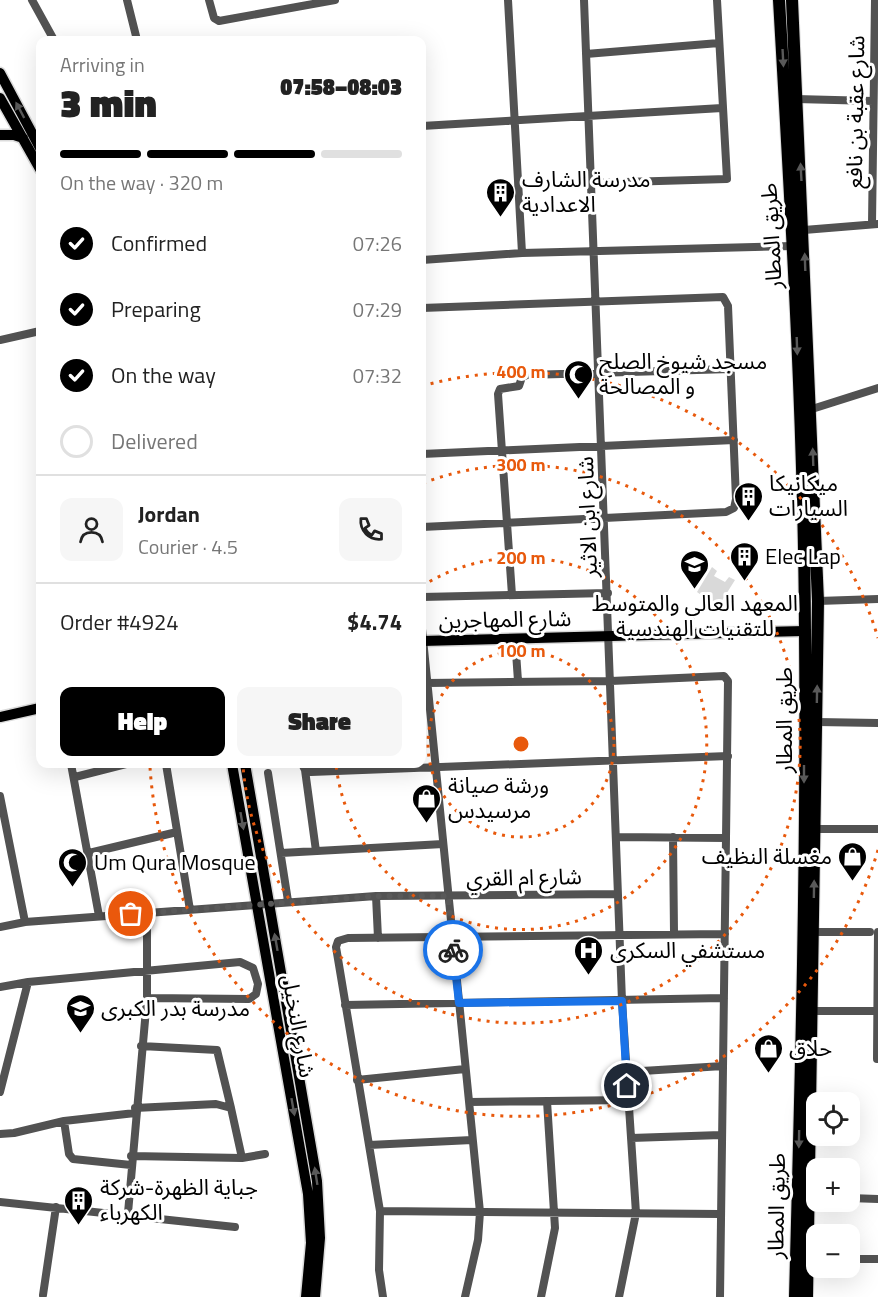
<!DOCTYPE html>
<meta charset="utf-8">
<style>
:root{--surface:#fff;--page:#f6f6f6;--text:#222;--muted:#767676;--line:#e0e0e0;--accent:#000}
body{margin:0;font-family:"Titillium Web","Noto Sans Arabic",sans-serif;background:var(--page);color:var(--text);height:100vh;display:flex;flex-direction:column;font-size:22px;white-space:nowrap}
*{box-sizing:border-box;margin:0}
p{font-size:20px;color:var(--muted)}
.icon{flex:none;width:33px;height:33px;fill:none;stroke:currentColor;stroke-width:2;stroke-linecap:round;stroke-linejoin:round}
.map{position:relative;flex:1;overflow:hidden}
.drawer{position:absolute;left:36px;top:36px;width:390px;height:732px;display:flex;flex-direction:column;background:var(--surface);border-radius:12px;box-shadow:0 6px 24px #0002}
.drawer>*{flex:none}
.buttons{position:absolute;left:806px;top:1092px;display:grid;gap:12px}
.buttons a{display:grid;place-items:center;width:54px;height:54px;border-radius:12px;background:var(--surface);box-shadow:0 6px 24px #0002;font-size:30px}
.pin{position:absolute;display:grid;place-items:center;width:51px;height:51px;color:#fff;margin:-26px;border:3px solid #fff;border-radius:50%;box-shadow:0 2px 6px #0007}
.courier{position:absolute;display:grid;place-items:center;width:60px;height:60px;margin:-30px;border:4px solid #1a73e8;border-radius:50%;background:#fff;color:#222;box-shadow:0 2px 8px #0007}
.headline em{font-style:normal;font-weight:800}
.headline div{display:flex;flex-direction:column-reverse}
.headline{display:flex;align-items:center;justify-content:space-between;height:102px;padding:0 24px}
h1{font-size:39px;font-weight:800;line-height:45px}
.bar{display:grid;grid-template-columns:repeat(4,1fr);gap:9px 6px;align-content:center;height:72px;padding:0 24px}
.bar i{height:8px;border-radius:4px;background:var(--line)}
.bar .current{background:var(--accent)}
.bar p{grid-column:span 4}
.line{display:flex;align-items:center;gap:15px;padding:0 24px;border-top:2px solid var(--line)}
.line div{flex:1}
.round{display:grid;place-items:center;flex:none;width:63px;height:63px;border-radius:12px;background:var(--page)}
ol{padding:0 24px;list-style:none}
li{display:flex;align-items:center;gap:18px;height:66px}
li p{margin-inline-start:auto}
li .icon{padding:6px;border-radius:50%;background:var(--accent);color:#fff;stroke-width:4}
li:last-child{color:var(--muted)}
li i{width:33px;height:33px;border:3px solid var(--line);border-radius:50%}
.button{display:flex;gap:12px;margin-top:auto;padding:12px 24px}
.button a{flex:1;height:69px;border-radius:12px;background:var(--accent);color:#fff;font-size:24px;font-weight:800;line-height:69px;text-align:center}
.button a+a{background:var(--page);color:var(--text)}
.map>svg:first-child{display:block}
.green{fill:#d9d9d9}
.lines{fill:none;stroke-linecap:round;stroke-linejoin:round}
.major-casing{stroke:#dbdbdb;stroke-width:13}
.highway-casing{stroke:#dbdbdb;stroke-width:14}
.minor{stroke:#525252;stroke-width:8}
.major{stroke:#000;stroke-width:10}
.highway{stroke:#000;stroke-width:12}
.oneway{fill:#595959}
.done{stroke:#595959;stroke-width:6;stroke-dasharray:0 10.8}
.route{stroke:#1a73e8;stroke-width:8}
.ring{fill:none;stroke:#e8590c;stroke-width:3;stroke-dasharray:3 6}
.labels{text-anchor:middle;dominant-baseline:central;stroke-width:6;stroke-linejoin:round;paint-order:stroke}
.street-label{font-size:22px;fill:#000;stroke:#fff}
.poi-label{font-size:22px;fill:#000;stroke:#fff;text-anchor:start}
.centre{fill:#e8590c;stroke:#fff;stroke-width:3}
.ring-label{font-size:18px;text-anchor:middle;font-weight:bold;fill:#e8590c;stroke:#fff;stroke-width:6;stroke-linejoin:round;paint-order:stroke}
</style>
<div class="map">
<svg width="878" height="1297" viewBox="0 0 878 1297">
<rect width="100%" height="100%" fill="#fff"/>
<path class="green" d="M712,567L717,571L714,576L725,582L729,577L735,580L718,607L697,592Z"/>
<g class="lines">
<defs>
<path id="major" d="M0,73L40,148
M0,98L40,169
M0,135H14L23,138
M422,641L805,631
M0,717L40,708
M232,764L308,1194L311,1243L306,1297
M245,764L317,1181L320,1238L315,1297"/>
<path id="highway" d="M779,0C791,210 804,421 805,632C807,854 801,1075 795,1297
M792,0L818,601L807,1297"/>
</defs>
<use href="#major" class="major-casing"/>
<use href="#highway" class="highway-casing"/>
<path class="minor" d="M32,0L54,40
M127,0L137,40
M209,0L214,18L219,21L335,0
M508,0L522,253
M584,0L622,1001L636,1213L619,1297
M586,54L719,43
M796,99L873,101
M422,126L722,108
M591,183L727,179L717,0
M872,224L875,0
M804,230L878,224
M422,260L522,253L793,246
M422,308L723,297L728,306L736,499L734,508L726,512L422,527
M0,340L40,331
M812,409L878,388
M422,454L734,440
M512,595L498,394L500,389L519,386L522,377L527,375L731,369
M422,597L608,593
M818,601L878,599
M422,629L480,1212L478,1240L465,1297
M515,638L518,681
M427,683L611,681L724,676L728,681L726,838
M817,722L878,723
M71,764L99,916
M166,764L190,910
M302,764L305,770L311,772L728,756
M305,770L316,851
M268,773L288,901
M75,777L126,764
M0,796L25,922
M815,829H878
M616,837L726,838L720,1297
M673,837L674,933
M89,853L177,832
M281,853L443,844
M376,896L378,938
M0,927L25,922L376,896L618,894
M813,932H870
M0,987L28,982L240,962L253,968L258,984L256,994L249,999L147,998
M345,1005L724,998
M812,1011H878
M141,1046L217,1050L231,1108
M877,1059L878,932
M626,1072L723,1066
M357,1080L465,1069
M0,1092L28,982
M469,1102L628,1100
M135,1108L216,1104L231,1108L242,1158
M64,1121L69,1154L73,1159L131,1165
M0,1134L14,1133L64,1121L135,1113
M631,1138L721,1135
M369,1145L472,1140
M131,1156L242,1158L265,1154
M849,1198L878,1199
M0,1202L235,1227
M380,1211L720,1214
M128,1213L147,998V913
M849,1259H878
M43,1295L56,1207
M383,1297L379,1270L380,1211L336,947L338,941L348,938L725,934
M541,1297L555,1228L547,1101"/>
<use href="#major" class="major"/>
<use href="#highway" class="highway"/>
</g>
<defs><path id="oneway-solid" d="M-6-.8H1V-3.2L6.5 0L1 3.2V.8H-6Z" transform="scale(1.5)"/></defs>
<g class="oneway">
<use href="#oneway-solid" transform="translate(783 58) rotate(87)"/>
<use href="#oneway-solid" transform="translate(20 110) rotate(-118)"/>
<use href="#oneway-solid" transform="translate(801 172) rotate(-93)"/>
<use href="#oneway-solid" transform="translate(805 262) rotate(-92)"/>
<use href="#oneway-solid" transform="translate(797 346) rotate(88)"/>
<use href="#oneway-solid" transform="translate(813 457) rotate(-92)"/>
<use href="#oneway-solid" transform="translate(817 694) rotate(-89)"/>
<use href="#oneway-solid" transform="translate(804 774) rotate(90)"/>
<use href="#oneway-solid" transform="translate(242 821) rotate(80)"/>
<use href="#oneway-solid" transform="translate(814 889) rotate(-89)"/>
<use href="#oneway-solid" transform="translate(276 942) rotate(-100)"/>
<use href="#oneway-solid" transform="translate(293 1107) rotate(80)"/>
<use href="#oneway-solid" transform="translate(799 1139) rotate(91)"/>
<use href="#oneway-solid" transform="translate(316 1176) rotate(-99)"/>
</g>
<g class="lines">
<path class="done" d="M131,914L376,896H448L453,950"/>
<path class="route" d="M453,950L459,1003L622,1001L627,1086"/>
</g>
<g class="ring">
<circle cx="521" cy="744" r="93"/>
<path d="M422 586A186 186 0 1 1 336 765"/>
<path d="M423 483A279 279 0 1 1 243 766"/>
<path d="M878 850A372 372 0 0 1 150 767M422 386A372 372 0 0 1 878 638"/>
</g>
<defs>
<symbol id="building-pin" viewBox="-11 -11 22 30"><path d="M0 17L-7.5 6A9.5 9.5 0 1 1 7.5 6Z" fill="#000" stroke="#fff"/><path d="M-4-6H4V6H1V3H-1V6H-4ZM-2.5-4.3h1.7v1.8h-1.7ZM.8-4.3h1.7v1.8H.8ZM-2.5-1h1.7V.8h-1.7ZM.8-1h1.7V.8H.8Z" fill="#fff"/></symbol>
<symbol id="mosque-pin" viewBox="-11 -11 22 30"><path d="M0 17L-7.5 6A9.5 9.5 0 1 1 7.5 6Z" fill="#000" stroke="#fff"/><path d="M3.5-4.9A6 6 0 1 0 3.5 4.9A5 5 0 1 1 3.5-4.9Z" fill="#fff"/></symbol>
<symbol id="university-pin" viewBox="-11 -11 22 30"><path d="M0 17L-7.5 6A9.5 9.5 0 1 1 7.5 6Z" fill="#000" stroke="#fff"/><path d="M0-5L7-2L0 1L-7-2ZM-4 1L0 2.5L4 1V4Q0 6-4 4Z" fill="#fff"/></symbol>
<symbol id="shop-pin" viewBox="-11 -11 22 30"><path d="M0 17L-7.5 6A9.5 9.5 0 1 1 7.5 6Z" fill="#000" stroke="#fff"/><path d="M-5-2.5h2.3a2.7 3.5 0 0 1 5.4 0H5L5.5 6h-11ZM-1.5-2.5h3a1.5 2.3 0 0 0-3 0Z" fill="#fff"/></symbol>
<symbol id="hospital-pin" viewBox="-11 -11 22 30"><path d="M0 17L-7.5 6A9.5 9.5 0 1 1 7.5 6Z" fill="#000" stroke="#fff"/><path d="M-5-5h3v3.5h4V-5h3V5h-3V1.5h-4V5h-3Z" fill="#fff"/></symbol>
<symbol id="school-pin" viewBox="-11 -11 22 30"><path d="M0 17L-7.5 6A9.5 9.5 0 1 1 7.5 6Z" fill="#000" stroke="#fff"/><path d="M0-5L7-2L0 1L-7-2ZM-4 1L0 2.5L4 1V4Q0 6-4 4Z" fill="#fff"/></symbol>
</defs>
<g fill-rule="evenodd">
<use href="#building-pin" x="484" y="176" width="33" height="45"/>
<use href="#mosque-pin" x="562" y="358" width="33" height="45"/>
<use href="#building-pin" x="732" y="480" width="33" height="45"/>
<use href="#building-pin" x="728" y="540" width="33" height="45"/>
<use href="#university-pin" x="678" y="548" width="33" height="45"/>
<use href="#shop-pin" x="410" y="782" width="33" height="45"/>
<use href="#shop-pin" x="836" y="840" width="33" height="45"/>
<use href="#mosque-pin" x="56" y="846" width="33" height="45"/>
<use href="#hospital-pin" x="572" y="934" width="33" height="45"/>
<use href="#school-pin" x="64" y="992" width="33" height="45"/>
<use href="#shop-pin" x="752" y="1032" width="33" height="45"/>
<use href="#building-pin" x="62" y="1184" width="33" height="45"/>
</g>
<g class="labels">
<g class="street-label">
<text transform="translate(855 112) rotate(-89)">شارع عقبة بن نافع</text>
<text transform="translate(771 236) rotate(-93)">طريق المطار</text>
<text transform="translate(587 517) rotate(-92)">شارع ابن الاثير</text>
<text transform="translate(505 619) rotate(-1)">شارع المهاجرين</text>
<text transform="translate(784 720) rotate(-90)">طريق المطار</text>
<text transform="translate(524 877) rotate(-1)">شارع ام القري</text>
<text transform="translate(299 1026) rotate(80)">شارع النخيل</text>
<text transform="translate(776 1206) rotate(-89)">طريق المطار</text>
</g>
<g class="poi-label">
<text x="522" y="179">مدرسة الشارف<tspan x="522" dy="25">الاعدادية</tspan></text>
<text x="599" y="361">مسجد شيوخ الصلح<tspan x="599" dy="25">و المصالحة</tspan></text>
<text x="769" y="483">ميكانيكا<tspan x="769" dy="25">السيارات</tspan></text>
<text x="765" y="556">Elec Lap</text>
<text x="695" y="603" text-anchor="middle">المعهد العالي والمتوسط<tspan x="695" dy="25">للتقنيات الهندسية</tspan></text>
<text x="448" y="785">ورشة صيانة<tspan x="448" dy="25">مرسيدس</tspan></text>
<text x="832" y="856" text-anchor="end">مغسلة النظيف</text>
<text x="94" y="862">Um Qura Mosque</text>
<text x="610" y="950">مستشفي السكرى</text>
<text x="101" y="1008">مدرسة بدر الكبرى</text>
<text x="789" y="1048">حلاق</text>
<text x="100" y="1187">جباية الظهرة-شركة<tspan x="100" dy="25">الكهرباء</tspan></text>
</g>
</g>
<circle cx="521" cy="744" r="9" class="centre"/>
<g class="ring-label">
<text x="521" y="378">400 m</text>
<text x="521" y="471">300 m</text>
<text x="521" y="564">200 m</text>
<text x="521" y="657">100 m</text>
</g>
</svg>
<div class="buttons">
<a><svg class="icon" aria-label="locate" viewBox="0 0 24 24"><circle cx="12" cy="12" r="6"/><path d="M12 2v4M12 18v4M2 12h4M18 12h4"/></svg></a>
<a>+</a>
<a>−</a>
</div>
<div class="pin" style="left:131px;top:914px;background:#ea580c"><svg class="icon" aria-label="bag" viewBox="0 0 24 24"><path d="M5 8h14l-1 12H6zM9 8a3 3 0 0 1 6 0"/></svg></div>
<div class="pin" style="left:627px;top:1086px;background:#1f2937"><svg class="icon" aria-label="home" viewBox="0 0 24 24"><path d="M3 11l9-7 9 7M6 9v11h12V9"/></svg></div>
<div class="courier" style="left:453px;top:950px"><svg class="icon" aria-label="bike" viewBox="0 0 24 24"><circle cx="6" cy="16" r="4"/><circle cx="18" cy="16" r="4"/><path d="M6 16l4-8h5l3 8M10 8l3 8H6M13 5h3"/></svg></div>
<section class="drawer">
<div class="headline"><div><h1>3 min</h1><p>Arriving in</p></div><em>07:58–08:03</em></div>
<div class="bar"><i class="current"></i><i class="current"></i><i class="current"></i><i></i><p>On the way · 320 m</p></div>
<ol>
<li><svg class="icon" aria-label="check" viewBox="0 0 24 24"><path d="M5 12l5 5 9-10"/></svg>Confirmed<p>07:26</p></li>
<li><svg class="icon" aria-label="check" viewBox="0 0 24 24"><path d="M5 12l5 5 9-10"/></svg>Preparing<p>07:29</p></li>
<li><svg class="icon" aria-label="check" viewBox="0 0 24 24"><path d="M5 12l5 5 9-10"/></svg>On the way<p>07:32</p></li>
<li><i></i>Delivered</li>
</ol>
<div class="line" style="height:108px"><a class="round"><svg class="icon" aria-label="person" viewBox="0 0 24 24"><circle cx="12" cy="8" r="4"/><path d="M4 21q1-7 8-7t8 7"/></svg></a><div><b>Jordan</b><p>Courier · 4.5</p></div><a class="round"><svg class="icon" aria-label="phone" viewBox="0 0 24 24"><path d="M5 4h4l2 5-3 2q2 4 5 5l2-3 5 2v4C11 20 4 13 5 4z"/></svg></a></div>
<div class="line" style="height:78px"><div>Order #4924</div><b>$4.74</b></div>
<div class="button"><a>Help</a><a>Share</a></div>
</section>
</div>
